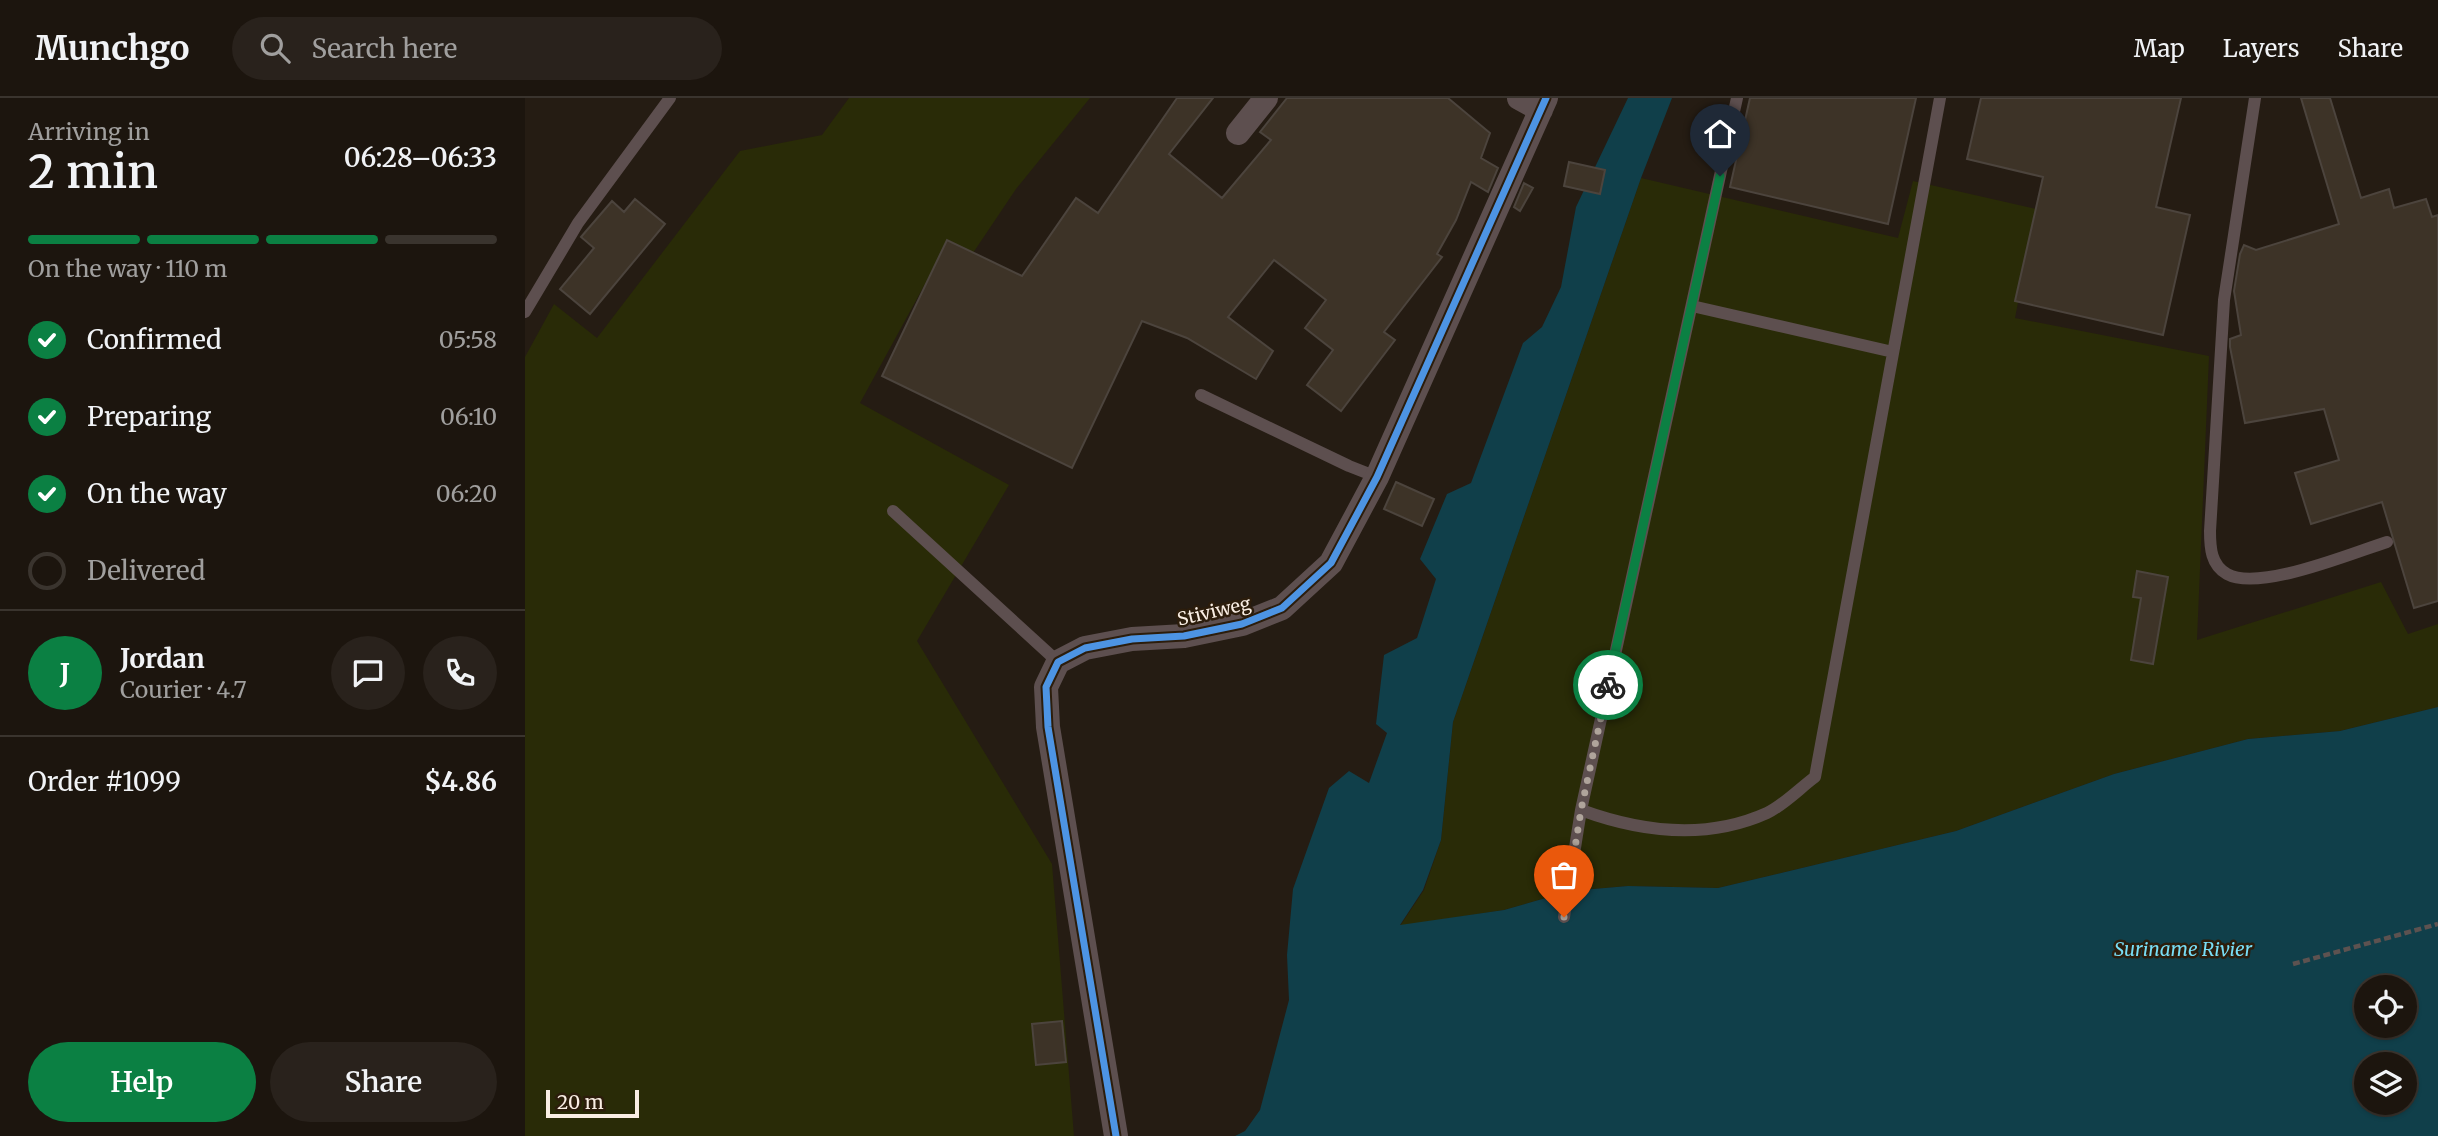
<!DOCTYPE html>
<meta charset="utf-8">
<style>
:root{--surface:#1c150e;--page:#29221c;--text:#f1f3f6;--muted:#a09f9e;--line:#3a342e;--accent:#0b8043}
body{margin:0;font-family:Merriweather,serif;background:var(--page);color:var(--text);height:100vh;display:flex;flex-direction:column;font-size:26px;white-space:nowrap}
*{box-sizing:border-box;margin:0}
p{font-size:23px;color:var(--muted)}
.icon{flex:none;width:38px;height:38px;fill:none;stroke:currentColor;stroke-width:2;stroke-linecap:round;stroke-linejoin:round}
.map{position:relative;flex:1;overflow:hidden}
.sheet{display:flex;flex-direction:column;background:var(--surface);width:525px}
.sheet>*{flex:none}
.controls{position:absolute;left:1829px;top:877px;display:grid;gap:14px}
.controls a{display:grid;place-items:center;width:63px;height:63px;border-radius:50%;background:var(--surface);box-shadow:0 2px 5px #0004,0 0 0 2px var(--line);font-size:35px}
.scale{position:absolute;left:21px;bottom:18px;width:93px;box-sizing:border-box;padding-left:7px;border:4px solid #f9eee4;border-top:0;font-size:19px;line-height:24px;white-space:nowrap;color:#f9eee4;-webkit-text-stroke:5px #2c1d0c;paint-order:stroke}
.pin{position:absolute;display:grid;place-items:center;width:60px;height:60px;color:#fff;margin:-72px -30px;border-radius:50% 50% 50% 0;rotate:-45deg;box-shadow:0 0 7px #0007}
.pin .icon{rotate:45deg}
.courier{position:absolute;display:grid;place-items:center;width:70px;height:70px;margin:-35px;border:5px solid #0b8043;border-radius:50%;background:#fff;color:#222;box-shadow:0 2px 9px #0007}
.overview em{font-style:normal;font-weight:600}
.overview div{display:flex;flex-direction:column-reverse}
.overview{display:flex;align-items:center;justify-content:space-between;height:119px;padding:0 28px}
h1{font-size:46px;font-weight:600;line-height:52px}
.bar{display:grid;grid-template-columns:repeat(4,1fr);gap:10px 7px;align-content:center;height:84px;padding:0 28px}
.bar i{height:9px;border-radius:5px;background:var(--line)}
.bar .current{background:var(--accent)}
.bar p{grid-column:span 4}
.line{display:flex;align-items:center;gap:18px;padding:0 28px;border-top:2px solid var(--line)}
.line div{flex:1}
.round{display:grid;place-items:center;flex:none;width:74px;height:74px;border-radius:37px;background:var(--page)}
ol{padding:0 28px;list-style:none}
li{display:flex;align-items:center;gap:21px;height:77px}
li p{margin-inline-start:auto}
li .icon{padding:7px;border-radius:50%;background:var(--accent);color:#fff;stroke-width:4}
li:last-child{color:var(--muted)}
li i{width:38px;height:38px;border:4px solid var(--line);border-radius:50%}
.action{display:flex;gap:14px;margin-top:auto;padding:14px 28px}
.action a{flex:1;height:80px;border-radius:42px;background:var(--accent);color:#fff;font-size:28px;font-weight:600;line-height:80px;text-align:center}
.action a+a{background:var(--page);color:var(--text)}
header{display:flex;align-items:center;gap:42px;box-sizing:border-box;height:98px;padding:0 35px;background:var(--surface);border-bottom:2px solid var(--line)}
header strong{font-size:33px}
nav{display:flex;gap:38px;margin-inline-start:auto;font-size:24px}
.search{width:490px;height:63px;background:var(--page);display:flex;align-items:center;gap:18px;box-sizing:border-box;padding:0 24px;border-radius:38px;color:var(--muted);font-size:26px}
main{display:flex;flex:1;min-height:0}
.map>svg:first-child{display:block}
.green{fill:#292b07}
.water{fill:#103f4a;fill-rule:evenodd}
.building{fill:#3d3327;stroke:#4c443d;stroke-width:2}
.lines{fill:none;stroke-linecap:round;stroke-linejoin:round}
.path{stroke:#5d5250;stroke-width:4.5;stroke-dasharray:7 3.5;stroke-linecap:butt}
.lane{stroke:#5d4f4f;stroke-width:12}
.street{stroke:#5d4f4f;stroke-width:24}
.cycleway-casing{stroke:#2c1d0c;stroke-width:11}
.cycleway{stroke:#4d94e3;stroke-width:7}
.done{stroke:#afa49b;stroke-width:7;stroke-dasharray:0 12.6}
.route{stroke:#0b8043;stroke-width:9}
.labels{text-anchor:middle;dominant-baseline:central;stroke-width:5;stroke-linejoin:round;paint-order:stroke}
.street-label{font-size:18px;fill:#f9eee4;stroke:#2c1d0c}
.water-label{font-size:19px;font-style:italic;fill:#78def6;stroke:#2c1d0c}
</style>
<header>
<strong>Munchgo</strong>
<div class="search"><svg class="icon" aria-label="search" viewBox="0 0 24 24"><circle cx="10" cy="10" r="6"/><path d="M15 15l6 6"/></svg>Search here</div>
<nav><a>Map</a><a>Layers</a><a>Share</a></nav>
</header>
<main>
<section class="sheet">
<div class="overview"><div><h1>2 min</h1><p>Arriving in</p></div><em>06:28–06:33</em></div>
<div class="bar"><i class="current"></i><i class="current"></i><i class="current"></i><i></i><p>On the way · 110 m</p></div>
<ol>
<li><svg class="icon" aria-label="check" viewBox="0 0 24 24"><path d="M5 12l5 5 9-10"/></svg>Confirmed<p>05:58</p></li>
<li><svg class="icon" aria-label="check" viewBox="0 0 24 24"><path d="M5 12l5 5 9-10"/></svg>Preparing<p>06:10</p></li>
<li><svg class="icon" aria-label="check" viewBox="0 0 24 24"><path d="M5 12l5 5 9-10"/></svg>On the way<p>06:20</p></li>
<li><i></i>Delivered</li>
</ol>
<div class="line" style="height:126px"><b class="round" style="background:var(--accent);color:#fff">J</b><div><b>Jordan</b><p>Courier · 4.7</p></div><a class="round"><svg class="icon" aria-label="chat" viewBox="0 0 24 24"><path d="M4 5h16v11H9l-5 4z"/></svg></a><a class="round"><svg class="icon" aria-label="phone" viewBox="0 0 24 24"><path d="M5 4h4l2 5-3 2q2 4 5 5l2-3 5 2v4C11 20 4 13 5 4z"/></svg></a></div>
<div class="line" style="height:91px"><div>Order #1099</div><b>$4.86</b></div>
<div class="action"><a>Help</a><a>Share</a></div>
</section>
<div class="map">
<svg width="1913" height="1038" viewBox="0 0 1913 1038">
<rect width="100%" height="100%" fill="#251c13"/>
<path class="green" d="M324,0H565L491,91L448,155L424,142L335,305L484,387L392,543L527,766L549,1038H0V259L29,206L72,240L215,53L297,37Z
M1116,80L1373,140L1388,83L1511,111L1490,220L1684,258L1672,542L1856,484L1883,536L1913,526V609L1815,633L1723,641L1589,676L1431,733L1193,790L1103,788L1045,793L979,812L875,828L899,792L916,742L928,624Z"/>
<path class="water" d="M1103,0H1147L1116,80L928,624L916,742L898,792L875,827L979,812L1045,793L1103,788L1193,790L1431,733L1589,676L1723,641L1815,633L1913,609V1038H710L720,1033L735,1012L764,902L762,857L768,791L804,690L824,673L844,685L862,635L851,626L859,557L892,540L911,481L895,461L922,396L946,385L998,245L1017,229L1036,189L1051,109ZM1841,889H1880V928H1841ZM1841,966H1880V1004H1841Z"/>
<path class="building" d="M652,0H688L644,56L697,100L746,42L735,34L762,0H923L965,35L956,60L973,70L963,94L946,84L931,122L912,156L917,159L859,234L870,242L816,313L782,287L808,252L780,230L801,202L749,162L703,219L748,253L731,281L662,240L617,223L547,370L357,278L422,142L497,178L551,100L573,115Z
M1225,0H1391L1363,126L1205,89Z
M1456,0H1656L1631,109L1665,117L1638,237L1490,203L1518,79L1442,61Z
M1776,0H1805L1836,100L1864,91L1869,110L1901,101L1907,119L1913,117V503L1889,510L1857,404L1786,426L1770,375L1814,362L1799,311L1720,325L1705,249V241L1716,237L1709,193L1715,156L1719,147L1731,152L1814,126Z
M1044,64L1080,72L1075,96L1039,88Z
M999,85L1008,90L995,113L989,109Z
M110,101L140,126L65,216L35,191L69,150L56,139L87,103L99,114Z
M871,384L909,401L897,428L859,411Z
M1612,473L1643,479L1628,566L1606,562L1616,500L1608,499Z
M537,923L541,964L511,967L507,926Z"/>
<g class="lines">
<path class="path" d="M1768,866L1913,826"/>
<path class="lane" d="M1730,0L1699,202L1685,433C1685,450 1686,467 1702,476C1734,494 1827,455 1862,444
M1167,208L1368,254
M0,214L53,125L145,0
M676,297L824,368L852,379
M368,413L533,564
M1056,712C1116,734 1182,742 1242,715C1259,707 1275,690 1290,679L1415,0
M1039,819L1056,712L1212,0"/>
<path class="street" d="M994,0L1016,12
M713,35L741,0
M591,1038L523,629L521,589L533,564L560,550L607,541L659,538L717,526L757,510L806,465L852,379L1021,0"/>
<defs>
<path id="cycleway" d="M591,1038L523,629L521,589L533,564L560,550L607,541L659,538L717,526L757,510L806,465L852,379L1021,0"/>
</defs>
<use href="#cycleway" class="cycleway-casing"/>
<use href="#cycleway" class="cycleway"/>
</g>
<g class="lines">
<path class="done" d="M1039,819L1056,712L1083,587"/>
<path class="route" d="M1083,587L1195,78"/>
</g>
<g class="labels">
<g class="street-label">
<text transform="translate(689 513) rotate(-13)">Stiviweg</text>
</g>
<g class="water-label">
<text x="1658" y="851">Suriname Rivier</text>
</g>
</g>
</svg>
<div class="controls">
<a><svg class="icon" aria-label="locate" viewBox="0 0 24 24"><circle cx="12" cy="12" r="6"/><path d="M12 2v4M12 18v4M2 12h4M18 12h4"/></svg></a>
<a><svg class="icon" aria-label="layers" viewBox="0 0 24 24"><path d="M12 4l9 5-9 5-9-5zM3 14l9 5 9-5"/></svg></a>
</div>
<div class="scale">20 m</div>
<div class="pin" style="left:1039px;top:819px;background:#ea580c"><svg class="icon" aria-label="bag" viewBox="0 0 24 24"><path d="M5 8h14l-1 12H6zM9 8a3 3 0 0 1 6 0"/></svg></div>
<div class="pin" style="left:1195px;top:78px;background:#1f2937"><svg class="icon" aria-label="home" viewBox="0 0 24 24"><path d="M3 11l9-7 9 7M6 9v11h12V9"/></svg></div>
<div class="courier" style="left:1083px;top:587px"><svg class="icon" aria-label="bike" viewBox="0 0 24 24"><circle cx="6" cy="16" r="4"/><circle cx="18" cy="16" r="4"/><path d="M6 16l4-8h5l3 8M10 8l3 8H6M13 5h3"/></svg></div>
</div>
</main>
